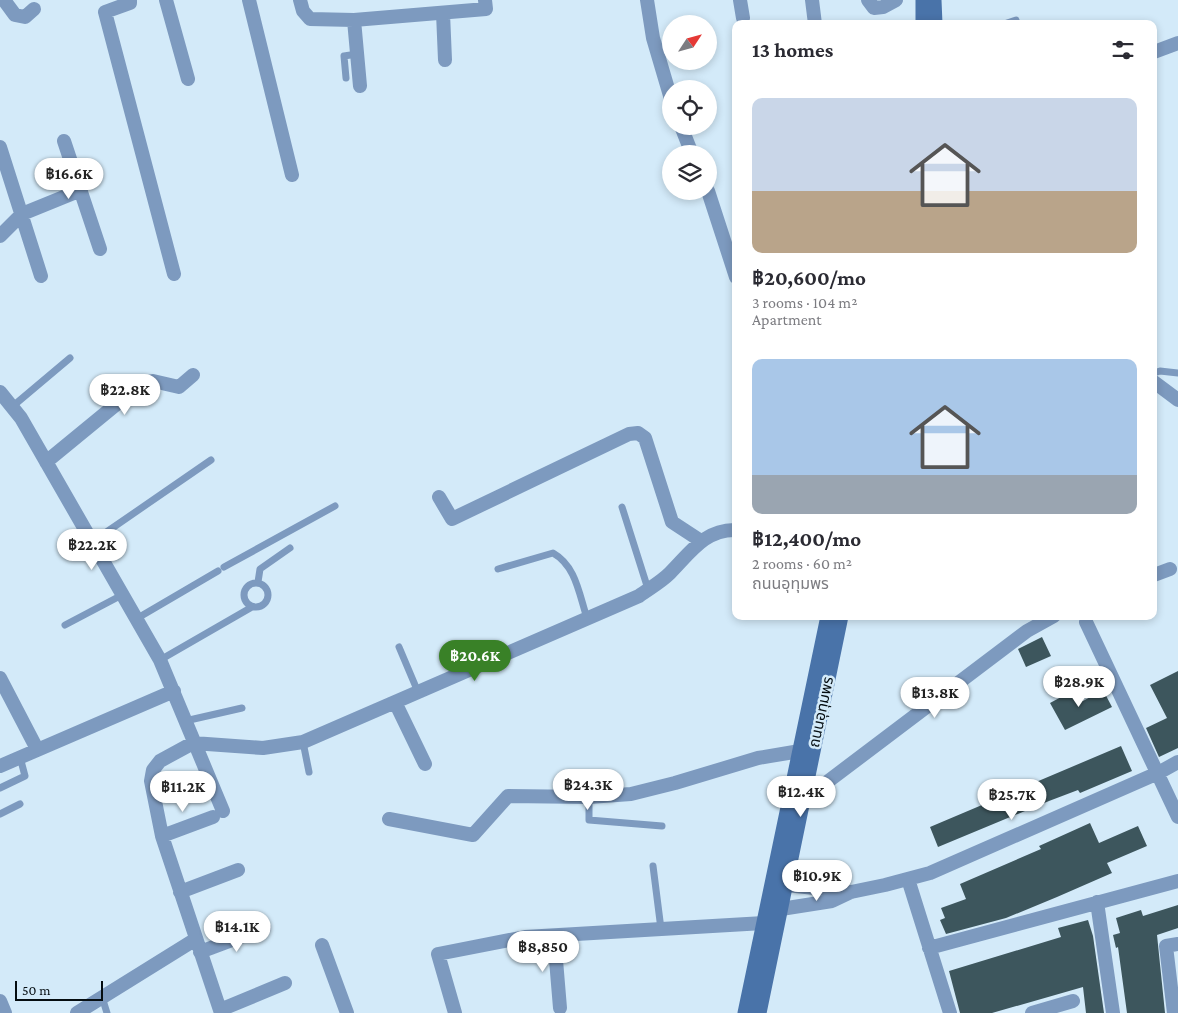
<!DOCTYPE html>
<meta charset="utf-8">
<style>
:root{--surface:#fff;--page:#f7f7f7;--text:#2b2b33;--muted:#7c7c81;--accent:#398127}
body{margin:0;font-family:"Crimson Pro","Noto Sans Thai",serif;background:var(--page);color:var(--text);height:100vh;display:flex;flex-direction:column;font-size:19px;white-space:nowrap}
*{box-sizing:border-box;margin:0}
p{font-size:16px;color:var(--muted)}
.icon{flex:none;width:28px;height:28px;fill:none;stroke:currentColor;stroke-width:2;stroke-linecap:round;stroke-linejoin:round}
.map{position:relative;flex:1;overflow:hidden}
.side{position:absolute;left:732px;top:20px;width:425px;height:600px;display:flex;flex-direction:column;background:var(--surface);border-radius:10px;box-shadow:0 2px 8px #0003}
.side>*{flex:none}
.needle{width:32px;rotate:54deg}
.buttons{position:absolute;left:662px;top:15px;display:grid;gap:10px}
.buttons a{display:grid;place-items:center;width:55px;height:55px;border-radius:50%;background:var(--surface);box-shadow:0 2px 8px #0003;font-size:25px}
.scale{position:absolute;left:15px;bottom:12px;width:88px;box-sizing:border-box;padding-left:5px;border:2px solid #050d11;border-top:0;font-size:14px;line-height:18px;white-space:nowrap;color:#050d11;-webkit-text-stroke:4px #d3eaf9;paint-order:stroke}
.price{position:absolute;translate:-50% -42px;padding:0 11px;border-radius:18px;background:#fff;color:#222;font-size:16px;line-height:32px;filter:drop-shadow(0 1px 2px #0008)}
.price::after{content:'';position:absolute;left:50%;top:30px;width:15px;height:11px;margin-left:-8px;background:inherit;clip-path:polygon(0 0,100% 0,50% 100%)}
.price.selected{background:var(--accent);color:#fff}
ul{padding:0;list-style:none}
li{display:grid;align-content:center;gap:10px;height:265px;padding:0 20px}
li span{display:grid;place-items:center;height:155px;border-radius:10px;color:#555}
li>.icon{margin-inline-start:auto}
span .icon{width:90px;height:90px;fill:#fffc;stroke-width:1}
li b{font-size:21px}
h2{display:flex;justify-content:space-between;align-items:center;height:60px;padding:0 20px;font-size:21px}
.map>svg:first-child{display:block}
.building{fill:#3d565d}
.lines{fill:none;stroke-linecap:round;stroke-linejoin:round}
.lane{stroke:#7d9abf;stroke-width:7}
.street{stroke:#7d9abf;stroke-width:14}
.secondary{stroke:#4973a9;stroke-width:15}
.labels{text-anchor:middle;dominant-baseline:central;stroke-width:5;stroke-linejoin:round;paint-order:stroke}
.street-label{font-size:15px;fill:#050d11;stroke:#d3eaf9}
</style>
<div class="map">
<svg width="1178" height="1013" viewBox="0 0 1178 1013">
<rect width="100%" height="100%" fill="#d3eaf9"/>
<!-- building -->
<path class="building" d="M1042,637L1051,656L1026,667L1018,649Z
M1178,671V748L1159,757L1146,728L1167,718L1150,685Z
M1076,689L1083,701L1103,690L1112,707L1065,730L1050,703Z
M1121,746L1132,771L1080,793L1078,790L1049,801L938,847L930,827Z
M1090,823L1099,843L1138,826L1147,846L1107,863L1112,873L1057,897L1006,918L946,934L940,920L945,918L941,908L966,899L960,884L1041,849L1039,846Z
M1178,905V928L1157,935L1165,1013H1127L1118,947L1116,948L1113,935L1120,933L1116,918L1141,910L1143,916Z
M1088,920L1093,936L1104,1013H1086L1083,987L992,1013H960L949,971L1061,937L1058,928Z"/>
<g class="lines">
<!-- lane -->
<path class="lane" d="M1004,24L1016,20
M346,78L344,56L357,54
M1154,373L1160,371L1178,373
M13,406L70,358
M622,507L648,589
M92,542L211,460
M224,567L335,506
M498,569L553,553C576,566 579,594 587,618
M258,582L260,569L290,548
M244 595a12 12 0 1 1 24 0a12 12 0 1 1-24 0Z
M136,619L218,571
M65,625L122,595
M399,647L418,692
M160,660L252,607
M185,721L242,708
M303,742L309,772
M0,788L25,776L20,757
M589,797V820L662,826
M0,814L20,804
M653,866L661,929
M102,997L107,1013"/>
<!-- street -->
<path class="street" d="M4,0L15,15L25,17L34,9
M130,0V3L105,12L174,274
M166,0L188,79
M249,0L292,175
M300,0L303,11L310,19L354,20L486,9L485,0
M647,0L653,38L671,99
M740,0L743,18
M812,0L815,24
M868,0L874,8L883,7L896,0
M443,13L445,60
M354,20L360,86
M1154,52L1178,43
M681,126L692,154
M64,141L100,249
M0,147L41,276
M708,191L736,277
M0,236L22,214L81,190
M1154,382L1178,400
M0,392L21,418L160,660L223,811
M46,462L141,384L153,381L179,387L193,375
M439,497L452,519L629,434L638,433L645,438L672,522L701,541
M1154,575L1170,569
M1086,622L1178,817
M0,678L37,749
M395,702L425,764
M0,766L174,691
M802,801L1027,631L1054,616
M389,819L473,835L508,796L589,797L631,794L675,783L758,758L800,751
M162,836L213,817
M908,879L950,1013
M787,885L851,892
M180,892L238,870
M1097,902L1113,1013
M781,909L832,901L851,892L885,885L930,873L1158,773L1178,762
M554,936L560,1008
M322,945L347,1013
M929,948L1178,881
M200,952L264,928
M0,1001L5,1013
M220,1010L285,983
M77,1013L196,939
M221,1013L162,836L151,781L153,770L160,761L193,743L263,748L303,742L639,596C650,588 661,582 670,573C690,553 705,529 736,530
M455,1013L438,954L525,937L764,923
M1032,1013L1073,1001
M1174,1013L1166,946L1178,944"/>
<!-- secondary -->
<path class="secondary" d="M923,0V24
M934,0L935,24
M745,1013L828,616
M759,1013L841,616"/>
</g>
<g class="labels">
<!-- street labels -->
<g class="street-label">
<text transform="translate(821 712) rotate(-78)">ถนนอุทุมพร</text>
</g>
</g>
</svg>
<div class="buttons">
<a><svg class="needle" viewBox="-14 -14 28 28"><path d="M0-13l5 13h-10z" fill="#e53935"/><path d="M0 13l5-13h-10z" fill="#7c7c81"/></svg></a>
<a><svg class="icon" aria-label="locate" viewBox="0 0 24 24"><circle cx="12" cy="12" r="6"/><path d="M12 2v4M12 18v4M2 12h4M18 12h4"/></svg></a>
<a><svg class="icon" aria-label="layers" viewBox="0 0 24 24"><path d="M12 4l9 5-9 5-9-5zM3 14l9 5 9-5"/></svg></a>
</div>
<div class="scale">50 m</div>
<b class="price" style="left:69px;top:200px">฿16.6K</b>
<b class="price" style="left:125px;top:416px">฿22.8K</b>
<b class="price" style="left:92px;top:571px">฿22.2K</b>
<b class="price selected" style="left:475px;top:682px">฿20.6K</b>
<b class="price" style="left:1079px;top:708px">฿28.9K</b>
<b class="price" style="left:935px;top:719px">฿13.8K</b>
<b class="price" style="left:588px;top:811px">฿24.3K</b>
<b class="price" style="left:183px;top:813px">฿11.2K</b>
<b class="price" style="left:801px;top:818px">฿12.4K</b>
<b class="price" style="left:1012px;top:821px">฿25.7K</b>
<b class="price" style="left:817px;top:902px">฿10.9K</b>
<b class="price" style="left:237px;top:953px">฿14.1K</b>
<b class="price" style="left:543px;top:973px">฿8,850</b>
<section class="side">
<h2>13 homes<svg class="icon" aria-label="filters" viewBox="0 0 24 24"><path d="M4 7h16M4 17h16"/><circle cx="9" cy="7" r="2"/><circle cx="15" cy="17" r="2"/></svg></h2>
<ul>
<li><span style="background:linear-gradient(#c9d6e8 60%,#b9a48a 0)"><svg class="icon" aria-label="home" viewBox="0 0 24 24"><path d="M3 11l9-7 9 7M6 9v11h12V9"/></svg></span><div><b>฿20,600/mo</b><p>3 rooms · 104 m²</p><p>Apartment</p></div></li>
<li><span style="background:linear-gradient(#a9c7e8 75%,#9aa5b1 0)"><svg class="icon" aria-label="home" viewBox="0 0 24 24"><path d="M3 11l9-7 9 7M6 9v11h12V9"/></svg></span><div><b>฿12,400/mo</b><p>2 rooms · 60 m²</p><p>ถนนอุทุมพร</p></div></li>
</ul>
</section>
</div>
